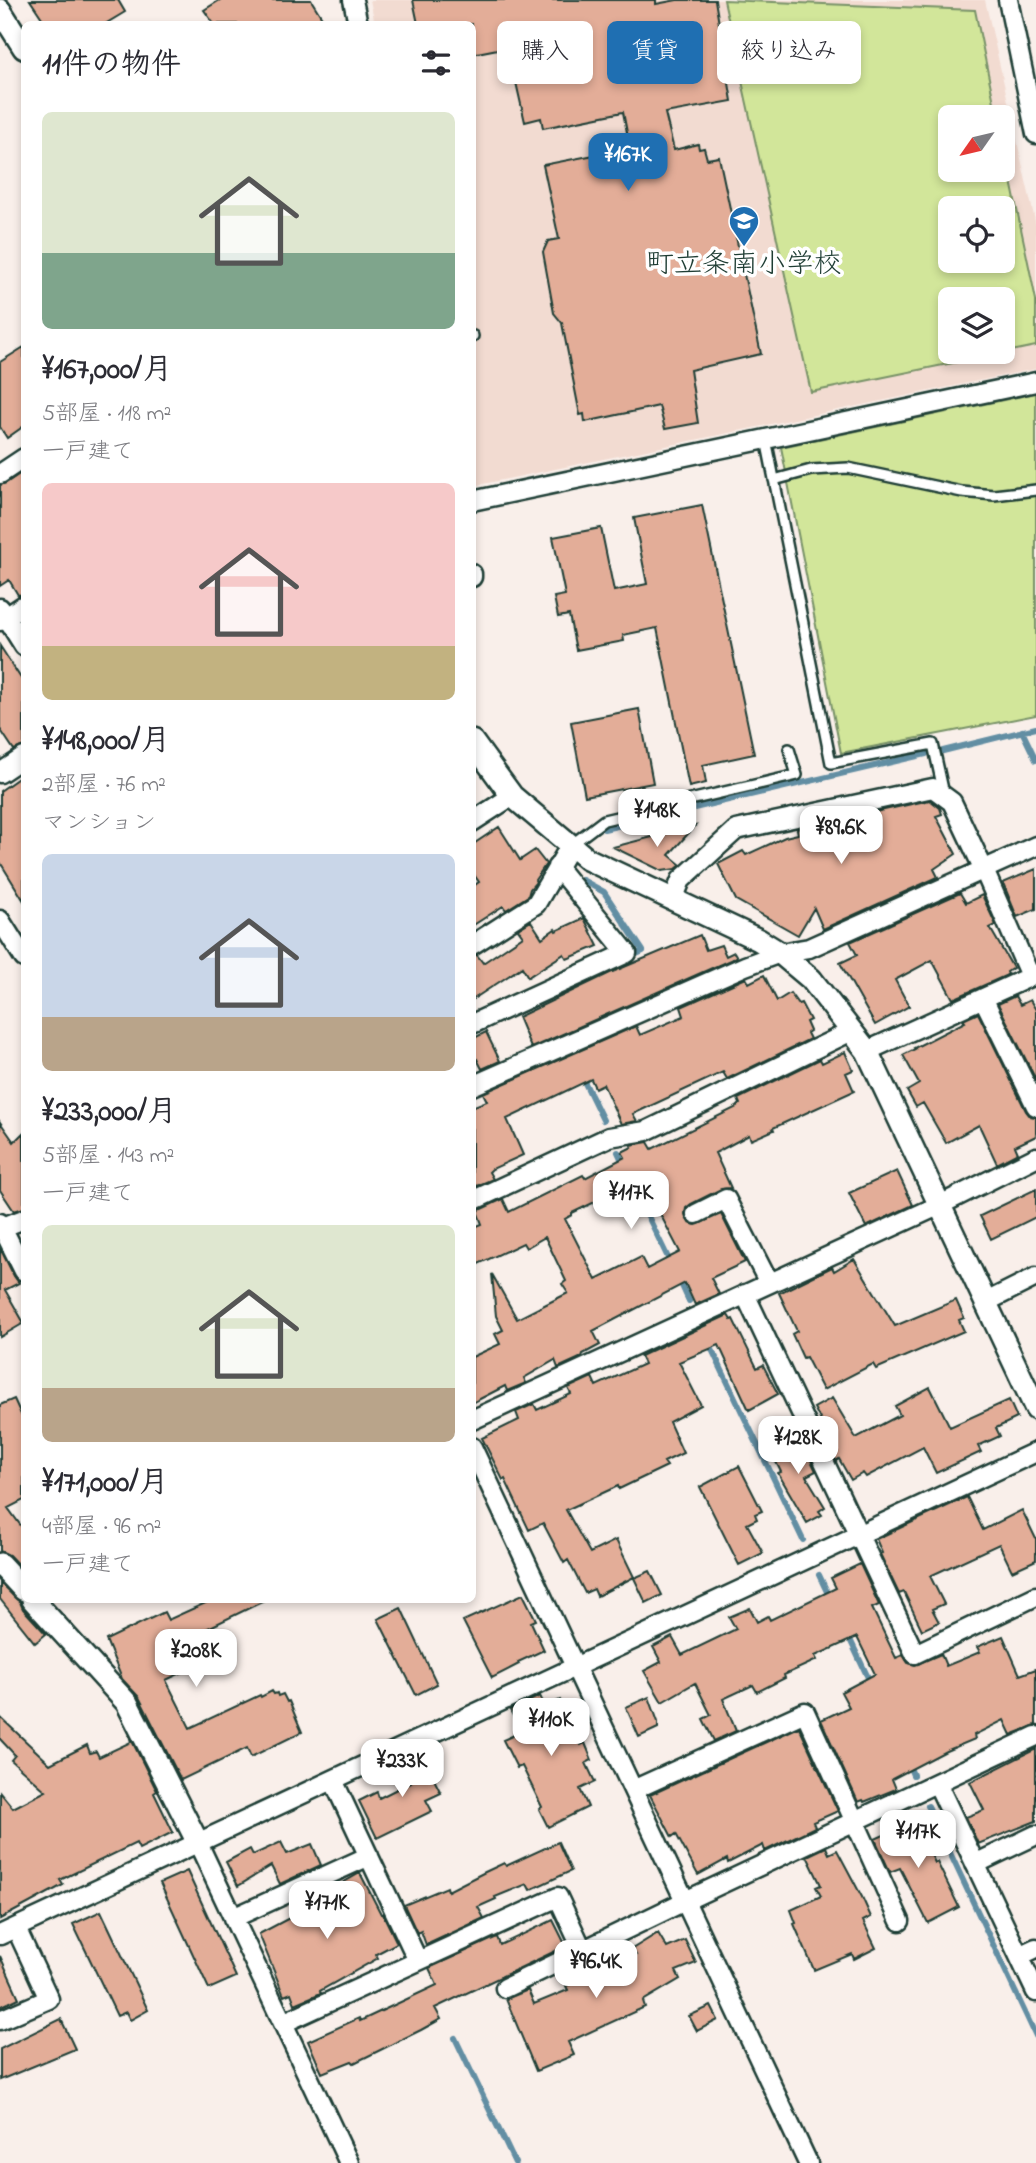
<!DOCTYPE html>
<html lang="ja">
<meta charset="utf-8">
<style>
:root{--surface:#fff;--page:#f7f7f7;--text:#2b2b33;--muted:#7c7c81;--accent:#1f6fb2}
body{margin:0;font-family:"Indie Flower","Klee One",sans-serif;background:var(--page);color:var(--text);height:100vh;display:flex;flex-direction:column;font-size:26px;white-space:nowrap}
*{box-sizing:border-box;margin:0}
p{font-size:23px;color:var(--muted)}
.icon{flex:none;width:38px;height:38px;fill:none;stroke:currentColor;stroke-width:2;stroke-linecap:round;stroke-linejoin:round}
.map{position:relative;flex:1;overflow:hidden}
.details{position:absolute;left:21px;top:21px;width:455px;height:1582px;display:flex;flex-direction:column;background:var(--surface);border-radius:10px;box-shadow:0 4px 10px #0003}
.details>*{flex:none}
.banner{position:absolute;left:497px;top:21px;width:434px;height:63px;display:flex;gap:14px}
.needle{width:46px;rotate:236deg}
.controls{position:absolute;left:938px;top:105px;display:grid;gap:14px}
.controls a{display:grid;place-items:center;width:77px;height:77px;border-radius:10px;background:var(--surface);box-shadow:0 4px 10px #0003;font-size:35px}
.price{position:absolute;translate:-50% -60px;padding:0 16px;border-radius:14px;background:#fff;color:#222;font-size:23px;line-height:46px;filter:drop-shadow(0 2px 4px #0008)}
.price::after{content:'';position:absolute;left:50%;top:42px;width:21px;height:16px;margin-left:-10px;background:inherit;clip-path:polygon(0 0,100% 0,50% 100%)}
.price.current{background:var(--accent);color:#fff}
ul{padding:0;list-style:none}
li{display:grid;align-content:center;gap:14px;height:371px;padding:0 21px}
li span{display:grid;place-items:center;height:217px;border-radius:10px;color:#555}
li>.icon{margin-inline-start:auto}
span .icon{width:126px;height:126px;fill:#fffc;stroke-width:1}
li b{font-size:30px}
h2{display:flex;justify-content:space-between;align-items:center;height:84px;padding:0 21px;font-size:30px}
.chip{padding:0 24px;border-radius:10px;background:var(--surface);box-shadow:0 4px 10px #0003;font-size:24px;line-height:63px}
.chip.current{background:var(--accent);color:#fff}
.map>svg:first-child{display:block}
.built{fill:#f2dbd1;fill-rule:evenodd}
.green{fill:#d2e69a;stroke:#789267;stroke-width:2;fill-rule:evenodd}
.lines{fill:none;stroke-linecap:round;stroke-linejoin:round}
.stream{stroke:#628ea3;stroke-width:6}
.building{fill:#e3ad98;stroke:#1f3d34;stroke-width:2;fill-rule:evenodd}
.service-casing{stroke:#1f3d34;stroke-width:14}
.minor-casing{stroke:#1f3d34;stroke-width:23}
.tertiary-casing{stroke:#1f3d34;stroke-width:26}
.service{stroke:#fff;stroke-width:9}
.minor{stroke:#fff;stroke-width:18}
.tertiary{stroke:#fff;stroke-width:21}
.labels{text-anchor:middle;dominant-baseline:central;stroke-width:7;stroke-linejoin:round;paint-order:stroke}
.poi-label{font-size:28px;fill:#1f3d34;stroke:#fff}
</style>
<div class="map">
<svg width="1036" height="2163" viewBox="0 0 1036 2163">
<rect width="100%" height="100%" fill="#f9efea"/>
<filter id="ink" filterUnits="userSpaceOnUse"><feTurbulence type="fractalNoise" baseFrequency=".0143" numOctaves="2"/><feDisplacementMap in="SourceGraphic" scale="14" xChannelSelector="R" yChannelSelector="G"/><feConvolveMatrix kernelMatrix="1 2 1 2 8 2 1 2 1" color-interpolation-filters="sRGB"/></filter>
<g filter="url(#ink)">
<!-- built -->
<path class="built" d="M370,0H985L1036,225V369L478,485L472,481V24H375ZM950,117H1003V170H950ZM950,208H1003V261H950ZM950,299H1003V352H950Z"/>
<!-- green -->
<path class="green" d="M724,0L975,10L997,117H950V170H1003V143L1036,300V346L811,392ZM1003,208V261H950V208ZM950,299H1003V352H950Z
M1036,393V715L841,753L781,447Z"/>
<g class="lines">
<!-- stream -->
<path class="stream" d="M1022,731L1036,760
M943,751L1036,728
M604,829L926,754
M582,880L604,892L643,951L628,958
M581,1075L603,1120
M618,1152L625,1167
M632,1183L671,1264
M678,1277L689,1301
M708,1341L803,1540
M819,1575L830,1598
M847,1633L871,1684
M908,1763L913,1775
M928,1806L1036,2036
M455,2038L515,2163"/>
</g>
<!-- building -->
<path class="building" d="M30,0H118L125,12L105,24H46Z
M220,0H311L326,24H214L204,10Z
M413,0H656V4L677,0H715L732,101L665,113L674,150L698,144L699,149L704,148L707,159L719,157L761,354L690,370L698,423L665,429L659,406L585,422L584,414L580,415L562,323L554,313L543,252L548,241L559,239L543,165L630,148L623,112L543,128L541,118L525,122L508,47L472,54V24H418Z
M24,347V426L7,438L0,427V362Z
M24,471V594L18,595L9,580L0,586V485L6,483Z
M702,505L754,754L703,765L706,783L689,787L657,628L623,635L624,641L576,650L569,615L558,617L554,597L565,595L553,537L601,528L614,591L647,584L634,518Z
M0,646L24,683V746L14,750L0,729Z
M639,709L653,783L585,796L571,722Z
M24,774V901L0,862V791Z
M930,800L940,808L942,814L936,816L956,854L934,869L938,877L823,929L814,908L798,935L736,900L718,864L743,851L746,855L785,837L798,834L797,829Z
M695,826L669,855L681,865L676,869L662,871L613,847Z
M499,827L520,860L535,850L546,864L535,880L536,882L530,889L528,896L506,910L503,906L472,926V887L479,882L472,872V845Z
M1036,869V909L1017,917L1003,883Z
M960,893L966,903L982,895L996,925L990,928L1013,968L1007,972L1008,974L1005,976L953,999L932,960L895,980L909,1006L875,1025L840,963L857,955L850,942Z
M584,918L598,946L567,959L564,954L528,977L522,967L472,1000V956L477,955L483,963L523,936L518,929L531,921L542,938L555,929L556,931Z
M700,935L706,950L721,945L726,956L734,952L737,957L531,1048L518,1017L610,973Z
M764,975L777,1001L790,993L798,1004L801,1003L810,1020L806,1022L810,1031L807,1033L810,1039L727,1079L723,1072L633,1114L637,1121L621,1124L603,1084L595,1088L591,1079L507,1119L523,1155L492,1169L489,1172L493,1179L472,1188V1107L487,1101L483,1093L636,1026L640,1035L684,1016L681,1007L746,978L749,983Z
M1015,996L1020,1005L1030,1000L1036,1010V1080L998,1004Z
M978,1013L1026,1111L1030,1116L1036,1117V1136L1015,1146L1018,1153L997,1164L979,1125L946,1143L923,1103L916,1107L907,1091L919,1084L903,1055L915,1049L914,1048L965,1022L963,1020Z
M486,1032L500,1061L482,1069L477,1059L472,1061V1039Z
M845,1052L853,1070L846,1073L854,1091L773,1128L774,1130L751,1140L749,1135L715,1153L731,1188L721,1189L691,1204L686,1208L685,1214L689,1223L696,1225L721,1214L745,1262L711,1278L719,1294L695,1305L685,1283L593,1331L600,1345L583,1354L582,1357L558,1368L555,1360L524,1378L526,1383L507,1391L505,1386L472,1403V1357L500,1344L495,1334L503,1330L496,1316L492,1274L517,1319L568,1293L562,1284L566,1281L545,1237L526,1248L523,1243L472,1267V1228L482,1224L477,1211L503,1199L509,1212L583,1175L585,1178L625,1157L622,1152L632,1147L631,1145L648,1142L652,1149L737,1107L740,1104L738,1099L820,1059L822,1063ZM640,1186L643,1191L647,1189L680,1252L647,1269L641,1257L596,1280L565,1219L572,1215V1213L601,1199L604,1205Z
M0,1122L14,1142L24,1132V1208L14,1211L0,1190Z
M897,1171L913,1205L866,1227L849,1193Z
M1036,1189V1217L991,1239L980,1216Z
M0,1248L14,1276L19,1283L5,1290L24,1323L0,1337Z
M854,1259L895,1326L956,1300L964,1318L959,1320L964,1331L876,1369L873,1364L823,1390L806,1357L803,1358L792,1334L797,1331L779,1293L832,1267L834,1271Z
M728,1315L731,1320L733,1319L757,1368L763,1365L778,1394L749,1410L719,1345L679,1362L701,1405L669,1422L683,1453L664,1462L667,1466L619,1489L618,1486L566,1510L590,1553L616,1540L634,1577L597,1596L594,1589L585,1593L568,1560L564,1563L543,1523L529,1530L505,1479L503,1480L482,1438L519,1420L516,1412L534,1404L537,1410L571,1394L568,1388L592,1377L596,1386L644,1364L640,1356Z
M930,1387L950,1427L1009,1400L1017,1418L996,1428L1000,1436L978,1446L981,1452L936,1473L923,1447L866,1477L863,1473L851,1480L839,1459L836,1461L818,1422L821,1421L814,1408L832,1398L856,1438L900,1415L895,1406Z
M14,1399L24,1421V1500L8,1508L24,1530V1571L9,1555L0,1551V1405Z
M798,1433L816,1471L806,1476L825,1507L819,1511L822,1515L807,1523L778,1473L781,1472L769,1448Z
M739,1466L762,1511L755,1514L757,1519L747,1524L763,1553L739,1565L700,1487Z
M967,1497L983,1530L1022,1510L1036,1539V1560L1012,1571L999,1544L930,1576L944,1604L932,1609L939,1622L922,1630L904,1592L899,1594L880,1554L882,1553L876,1539Z
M860,1564L879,1605L872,1608L896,1658L903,1655L908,1663L915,1665L941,1654L946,1666L980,1652L977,1647L1003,1636L1020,1675L1036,1669V1725L1011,1735L1004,1720L974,1735L975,1739L946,1751L892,1779L896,1789L864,1802L863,1800L858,1802L821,1720L849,1707L841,1692L875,1674L857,1637L815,1656L817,1660L784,1675L785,1678L757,1692L753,1685L723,1699L736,1731L714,1741L703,1719L711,1715L695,1683L662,1702L644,1671L661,1662L653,1647L672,1637L682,1655L736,1629L729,1617L750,1608L757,1622L768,1616L770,1620L836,1588L831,1578Z
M650,1571L662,1595L646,1603L634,1578Z
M0,1583L20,1602L23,1609L46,1634L35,1643L0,1599Z
M523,1594L536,1620L531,1622L544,1650L518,1662L519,1664L492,1678L463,1621Z
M212,1600H266L204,1630L217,1656L166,1680L190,1728L260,1695L261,1697L272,1691L274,1694L277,1693L278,1696L283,1694L287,1702L289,1701L302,1732L251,1757L247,1748L181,1780L139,1697L122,1679L106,1640L164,1612L168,1620Z
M401,1608L437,1684L416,1695L378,1619Z
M540,1696L545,1707L560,1700L581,1745L585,1743L592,1760L586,1763L595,1782L580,1789L588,1807L548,1827L539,1809L542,1807L522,1766L517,1768L503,1740L521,1732L510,1710Z
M649,1697L658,1722V1728L639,1737L626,1707Z
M0,1717L50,1764L87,1745L90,1753L96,1751L99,1757L131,1742L129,1735L157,1791L154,1793L173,1832L139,1849L136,1843L60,1880L63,1885L0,1919V1792L13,1808L46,1791L11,1760L15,1755L0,1739Z
M799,1727L838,1811L813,1822L815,1827L765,1851L763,1845L728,1863L727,1859L698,1875L676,1834L672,1837L650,1795Z
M1036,1749V1821L978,1844L966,1817L984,1810L970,1782Z
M420,1752L441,1793L426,1800L432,1811L377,1838L359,1801L377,1792L379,1798L411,1782L401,1761Z
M915,1821L935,1863L937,1862L959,1907L928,1923L900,1868L890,1872L875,1839Z
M281,1842L287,1854L312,1844L321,1865L280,1884L271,1866L238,1886L226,1862L250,1849L253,1855Z
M558,1842L571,1871L530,1890L527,1884L495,1897L496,1899L478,1907L484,1918L426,1945L421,1931L417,1933L404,1905L447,1887L448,1891L485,1872L504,1863L506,1866Z
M826,1847L829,1854L837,1850L862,1897L871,1917L863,1921L876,1948L854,1959L852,1954L814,1970L794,1924L796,1923L791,1910L821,1896L816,1887L821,1885L807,1856Z
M187,1871L236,1977L209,1989L160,1883Z
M360,1873L381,1914H383L397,1943L376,1954L378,1958L320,1991L321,1993L295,2004L291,1993L284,1996L259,1934L335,1894L332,1889Z
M101,1911L148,2010L130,2020L126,2012L117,2016L73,1924Z
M553,1920L566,1946L435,2008L441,2019L421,2030L354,2063L352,2061L322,2073L308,2041L359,2018L360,2021L437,1985L429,1968L497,1937L500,1945Z
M658,1933L667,1948L685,1940L696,1963L676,1971L680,1979L643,2001L645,2007L568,2042L574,2055L536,2071L506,1999L528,1990L534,2004L568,1990L566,1986L636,1955L632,1949Z
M0,1956L19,1998L0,2007Z
M711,2006L718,2020L697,2031L689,2016Z
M61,2019L75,2049L0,2080V2049Z"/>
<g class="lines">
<!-- service casing -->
<g class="service-casing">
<path id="service" d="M472,336H473
M766,439L831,763L933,744L944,794
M774,480L811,470L848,468L962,492L994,495L1036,490
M571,845L604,820L797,775L789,749"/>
</g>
<!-- minor casing -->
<g class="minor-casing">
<path id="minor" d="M353,0L358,24
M1008,0L1036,134
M0,474L24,458
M472,501L1036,382
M472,574V577
M0,608L24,646
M0,621L24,605
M0,773L24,757
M472,822L512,796
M673,900L681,880L736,830L933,788L952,802L984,870L1030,976
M0,920L24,958
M472,945L536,904L570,846
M983,998L1036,1106
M472,1024L627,953L557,867
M867,1051L1036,974
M472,1086L745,966L780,953L809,948L1036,846
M472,1201L609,1137L646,1131L852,1031
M696,1214L726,1199L769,1283
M0,1223L24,1271
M3,1227L24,1219
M745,1294L915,1654L1036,1596
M986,1302L1036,1277
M472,1420L940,1205L1036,1157
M472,1447L808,2163
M333,1780L418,1961
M937,1783L1036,1992
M633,1790L805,1712L900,1921
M198,1843L349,2163
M975,1864L1036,1835
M233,1918L369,1856
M0,1935L1036,1452
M1019,1956L1036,1948
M505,1988L685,1901L1036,1736
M0,2020L49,1999L16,1928
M283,2023L558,1897L583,1951"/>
</g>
<!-- tertiary casing -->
<g class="tertiary-casing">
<path id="tertiary" d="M0,10L24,48
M472,741L512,796L587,859L759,940L780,953L811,979L867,1051L1036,1409
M0,1564L24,1590
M33,1600L127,1703L198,1843"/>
</g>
<!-- service -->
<use href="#service" class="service"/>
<!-- minor -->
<use href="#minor" class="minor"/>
<!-- tertiary -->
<use href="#tertiary" class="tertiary"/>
</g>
</g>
<!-- icons -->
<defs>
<g id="school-pin" transform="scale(1.575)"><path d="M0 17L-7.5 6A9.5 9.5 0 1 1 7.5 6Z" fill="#1f6fb2" stroke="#fff"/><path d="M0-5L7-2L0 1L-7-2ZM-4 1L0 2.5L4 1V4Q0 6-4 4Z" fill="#fff"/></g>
</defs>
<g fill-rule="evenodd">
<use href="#school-pin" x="744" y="221"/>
</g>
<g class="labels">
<!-- poi labels -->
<g class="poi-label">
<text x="744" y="265">町立条南小学校</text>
</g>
</g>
</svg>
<div class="controls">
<a><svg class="needle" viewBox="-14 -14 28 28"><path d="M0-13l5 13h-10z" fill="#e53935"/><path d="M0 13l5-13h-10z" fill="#7c7c81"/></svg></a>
<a><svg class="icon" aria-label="locate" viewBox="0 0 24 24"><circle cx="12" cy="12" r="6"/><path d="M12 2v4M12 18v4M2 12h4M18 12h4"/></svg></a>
<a><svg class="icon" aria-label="layers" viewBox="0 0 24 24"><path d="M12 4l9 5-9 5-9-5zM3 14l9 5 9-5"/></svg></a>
</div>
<b class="price current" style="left:628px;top:193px">¥167K</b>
<b class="price" style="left:657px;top:849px">¥148K</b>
<b class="price" style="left:841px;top:866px">¥89.6K</b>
<b class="price" style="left:631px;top:1231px">¥117K</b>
<b class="price" style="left:798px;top:1476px">¥128K</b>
<b class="price" style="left:196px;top:1689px">¥208K</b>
<b class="price" style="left:551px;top:1758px">¥110K</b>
<b class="price" style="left:402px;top:1799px">¥233K</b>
<b class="price" style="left:918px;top:1870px">¥117K</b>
<b class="price" style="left:327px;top:1941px">¥171K</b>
<b class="price" style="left:596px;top:2000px">¥96.4K</b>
<div class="banner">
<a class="chip">購入</a>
<a class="chip current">賃貸</a>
<a class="chip">絞り込み</a>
</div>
<section class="details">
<h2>11件の物件<svg class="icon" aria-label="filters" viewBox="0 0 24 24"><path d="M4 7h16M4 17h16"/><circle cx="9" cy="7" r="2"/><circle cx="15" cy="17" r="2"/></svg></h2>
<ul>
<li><span style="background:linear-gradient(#dfe7d0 65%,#7fa58c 0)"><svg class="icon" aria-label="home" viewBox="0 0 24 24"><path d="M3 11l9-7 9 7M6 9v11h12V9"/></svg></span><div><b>¥167,000/月</b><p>5部屋 · 118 m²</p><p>一戸建て</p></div></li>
<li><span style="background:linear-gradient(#f6c9c9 75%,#c2b280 0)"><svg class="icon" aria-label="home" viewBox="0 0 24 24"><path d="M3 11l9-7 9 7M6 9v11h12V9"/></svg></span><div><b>¥148,000/月</b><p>2部屋 · 76 m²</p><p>マンション</p></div></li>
<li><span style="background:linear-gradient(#c9d6e8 75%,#b9a48a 0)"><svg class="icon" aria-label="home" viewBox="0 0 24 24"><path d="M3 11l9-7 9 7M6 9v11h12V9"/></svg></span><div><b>¥233,000/月</b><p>5部屋 · 143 m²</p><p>一戸建て</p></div></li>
<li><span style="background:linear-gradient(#dfe7d0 75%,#b9a48a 0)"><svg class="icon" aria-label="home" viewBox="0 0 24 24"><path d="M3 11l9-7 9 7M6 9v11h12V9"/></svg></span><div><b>¥171,000/月</b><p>4部屋 · 96 m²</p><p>一戸建て</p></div></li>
</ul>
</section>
</div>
